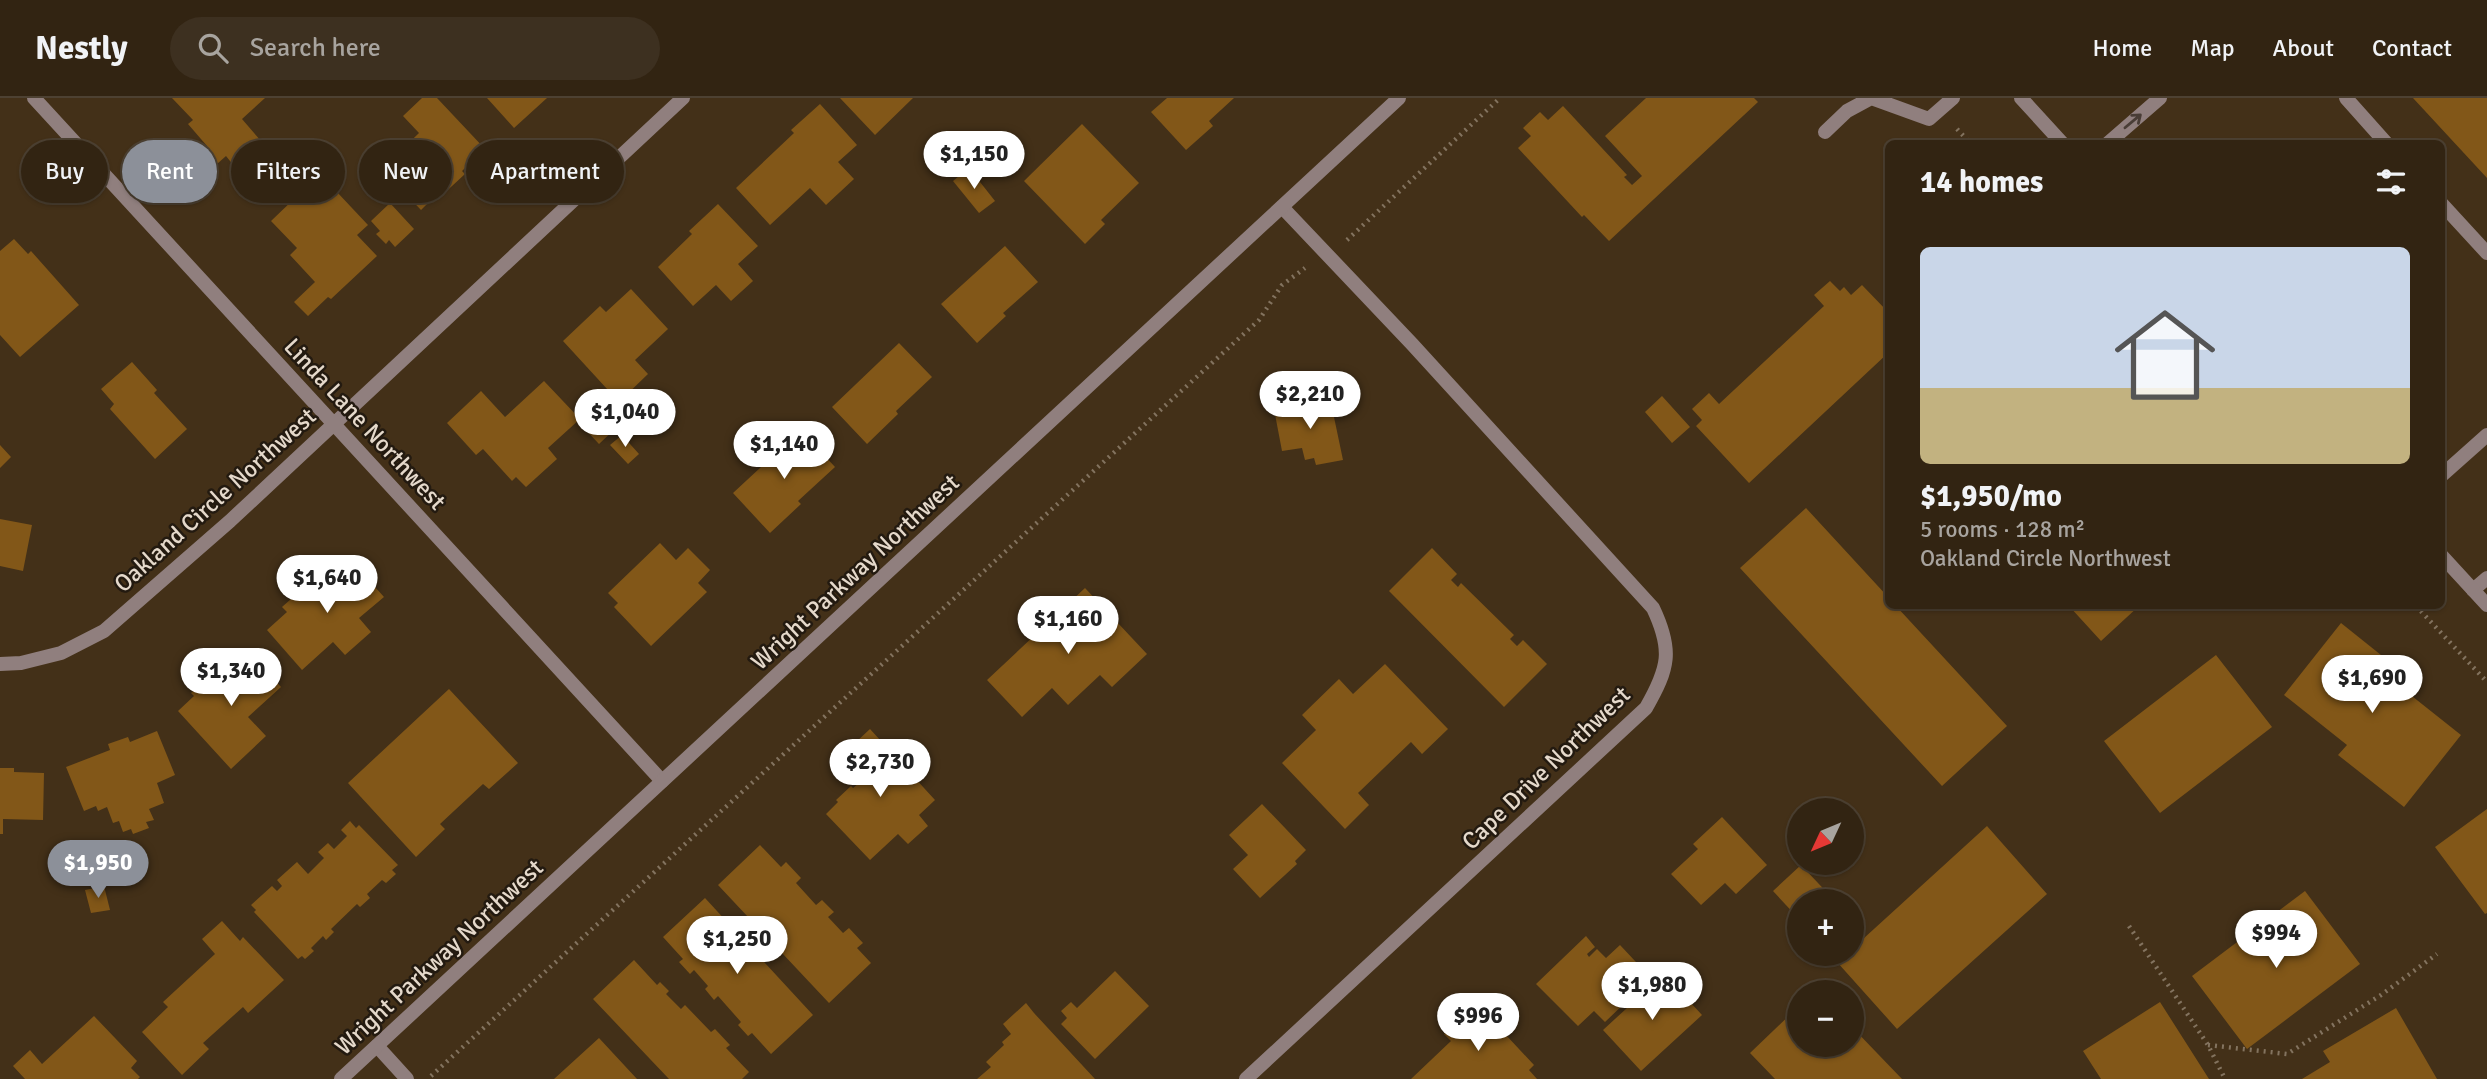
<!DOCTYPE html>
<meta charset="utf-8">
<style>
:root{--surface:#322412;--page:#3d3020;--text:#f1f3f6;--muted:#a8a49f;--line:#4d4132;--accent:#8c9099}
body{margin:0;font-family:Signika,sans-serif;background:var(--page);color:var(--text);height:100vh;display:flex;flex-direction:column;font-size:26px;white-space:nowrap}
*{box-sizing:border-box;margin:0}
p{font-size:23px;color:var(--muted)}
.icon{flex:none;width:38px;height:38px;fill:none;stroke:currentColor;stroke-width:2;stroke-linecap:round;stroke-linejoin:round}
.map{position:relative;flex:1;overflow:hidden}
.sheet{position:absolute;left:1885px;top:42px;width:560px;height:469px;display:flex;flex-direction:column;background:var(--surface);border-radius:10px;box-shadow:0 2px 5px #0004,0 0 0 2px var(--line)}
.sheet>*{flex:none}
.hud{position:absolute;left:21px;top:42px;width:665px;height:63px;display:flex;gap:14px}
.needle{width:46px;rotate:226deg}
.tools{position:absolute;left:1787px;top:700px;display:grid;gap:14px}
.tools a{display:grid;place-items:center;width:77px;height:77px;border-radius:50%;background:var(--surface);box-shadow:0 2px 5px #0004,0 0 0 2px var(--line);font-size:35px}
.price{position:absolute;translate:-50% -60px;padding:0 16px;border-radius:24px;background:#fff;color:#222;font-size:23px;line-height:46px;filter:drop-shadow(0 2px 4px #0008)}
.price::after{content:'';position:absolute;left:50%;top:42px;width:21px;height:16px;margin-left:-10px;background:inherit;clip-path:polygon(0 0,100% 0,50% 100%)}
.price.current{background:var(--accent);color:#fff}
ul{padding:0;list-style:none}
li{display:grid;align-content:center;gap:14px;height:371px;padding:0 35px}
li span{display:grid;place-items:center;height:217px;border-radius:10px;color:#555}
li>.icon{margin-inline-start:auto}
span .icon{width:126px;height:126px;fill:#fffc;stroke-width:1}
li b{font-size:30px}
h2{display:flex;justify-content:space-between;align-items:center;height:84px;padding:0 35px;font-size:30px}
.pill{padding:0 24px;border-radius:32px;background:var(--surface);box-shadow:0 2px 5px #0004,0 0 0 2px var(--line);font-size:24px;line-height:63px}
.pill.current{background:var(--accent);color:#fff}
header{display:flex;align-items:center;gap:42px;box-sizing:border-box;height:98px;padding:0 35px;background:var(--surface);border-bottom:2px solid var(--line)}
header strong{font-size:33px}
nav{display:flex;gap:38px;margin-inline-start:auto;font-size:24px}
.search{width:490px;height:63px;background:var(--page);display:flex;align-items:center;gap:18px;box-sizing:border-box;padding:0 24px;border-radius:38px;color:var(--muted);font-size:26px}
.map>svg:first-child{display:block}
.building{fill:#825718}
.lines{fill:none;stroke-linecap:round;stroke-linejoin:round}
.path{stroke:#83735f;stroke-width:4.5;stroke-dasharray:2 5;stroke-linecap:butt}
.service{stroke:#907f7e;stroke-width:14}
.minor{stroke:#907f7e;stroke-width:14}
.tertiary{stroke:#907f7e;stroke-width:14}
.oneway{stroke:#493d36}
.labels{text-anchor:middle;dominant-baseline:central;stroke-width:5;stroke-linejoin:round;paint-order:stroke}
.street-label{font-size:24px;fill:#e5d9cb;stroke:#231a10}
</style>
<header>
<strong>Nestly</strong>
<div class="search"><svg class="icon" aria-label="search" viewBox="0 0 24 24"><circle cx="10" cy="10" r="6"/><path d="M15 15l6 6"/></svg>Search here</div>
<nav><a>Home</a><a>Map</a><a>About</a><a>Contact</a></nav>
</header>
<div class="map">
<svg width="2487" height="981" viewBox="0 0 2487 981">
<rect width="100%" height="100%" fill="#433018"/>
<!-- building -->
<path class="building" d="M172,0H265L242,21L261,43L234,68L226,58L208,74L194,59L207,48L188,26L193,22Z
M422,0H437L485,51L462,73L465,76L438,101L435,98L421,112L382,71L419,35L403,18Z
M487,0H547L514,30Z
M840,0H913L875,37Z
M1167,0H1234L1209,23L1213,28L1186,52L1151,14Z
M1646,0H1754L1758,4L1609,143L1584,117L1582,119L1518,50L1531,38L1523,30L1540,14L1548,22L1563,8L1627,77L1624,79L1632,87L1642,78L1605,38Z
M2413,0H2487V80Z
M820,6L857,47L838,64L854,81L826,107L810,90L770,127L736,90L794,35L791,32Z
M1082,26L1139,85L1101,122L1105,126L1085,146L1024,83Z
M1008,43L1018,54L992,79L982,68Z
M951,45L966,60L950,76L935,61Z
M969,70L995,103L979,115L953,83Z
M320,76L368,127L357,137L377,158L331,201L328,199L308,218L294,204L315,184L290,157L297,150L271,123Z
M390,105L414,131L395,149L389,142L386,146L376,136L380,133L371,123Z
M718,106L758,148L738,166L753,183L731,203L716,187L693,208L658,169L692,136L689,133Z
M14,141L28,156L31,153L79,207L20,259L0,237V153Z
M1005,148L1038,184L1003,215L1006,218L977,245L941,206Z
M1830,183L1840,193L1844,189L1851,197L1862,187L1888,214V255L1749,385L1696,328L1702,322L1692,311L1709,295L1719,306L1824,208L1814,197Z
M631,191L668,231L635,262L648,276L619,304L563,243L600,208L606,214Z
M899,245L932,279L896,313L898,316L867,346L832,309Z
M132,264L157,292L154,295L187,331L155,361L110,311L114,306L101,291Z
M544,283L580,321L548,350L557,361L526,389L516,379L512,383L483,351L476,357L447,325L481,293L505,319Z
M1662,298L1690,329L1672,345L1645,314Z
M1330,300L1343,362L1316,367L1314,360L1305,362L1302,350L1282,353L1274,311Z
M601,313L617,329L599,346L584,330Z
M801,332L835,369L798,403L801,406L770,435L733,395Z
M622,337L639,356L628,366L610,347Z
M0,347L11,359L0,370Z
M1806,410L1888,499V508H1896L2007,628L1942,688L1740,470Z
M0,421L32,427L23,473L0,468Z
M660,445L676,462L688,450L710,472L698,485L707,494L651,548L614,509L618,505L608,495Z
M1432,450L1457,476L1451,482L1458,489L1461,485L1514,537L1510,541L1517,548L1523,542L1547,566L1504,609L1389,493Z
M348,459L384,499L359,520L371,534L345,557L333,544L302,572L267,532L287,514L282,509L318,477L323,481Z
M1085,490L1147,556L1112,589L1100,577L1068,607L1052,590L1022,619L987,582Z
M2069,508H2139L2101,543Z
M2341,525L2406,577L2398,587L2461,637L2404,709L2338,657L2347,647L2284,597Z
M246,551L281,589L248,619L266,638L231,671L178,613L194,598L191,595L214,574L217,578Z
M2216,557L2272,629L2160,715L2104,643Z
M1385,566L1448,631L1422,656L1411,644L1358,695L1369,707L1345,731L1282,665L1316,632L1302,617L1339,581L1353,596Z
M449,591L518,665L489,691L483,686L440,726L445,731L416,759L348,685Z
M870,631L935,702L919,717L928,728L908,746L898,736L870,762L826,716L838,704L836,702L851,688L853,690L864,681L842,657Z
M157,633L175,677L157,685L164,705L149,711L154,722L146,724L149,730L133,736L131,731L123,734L119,723L113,725L107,709L98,713L96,708L84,713L66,669L110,652L108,646L128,639L130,644Z
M0,670H14V674L44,675L43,722L3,721V736H0Z
M1262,706L1306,752L1295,763L1297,766L1260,800L1233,771L1248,757L1229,737Z
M2487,711V815L2485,816L2435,749Z
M1722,719L1767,767L1736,796L1725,785L1701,807L1671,776L1698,751L1693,746Z
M350,723L356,730L359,727L398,767L392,772L396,776L386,785L382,782L367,796L370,800L360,809L357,806L331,831L334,834L326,842L323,838L311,850L314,853L305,861L302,858L298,861L254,814L256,812L251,807L272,788L277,793L282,788L277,782L297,764L308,776L324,760L318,754L328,745L334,751L347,738L341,732Z
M1987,728L2047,796L1897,931L1837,864L1846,856H1852V851Z
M760,747L781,769L786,764L801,780L796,785L816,807L822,802L834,814L828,819L843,835L849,830L863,845L857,850L871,865L829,905L718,787Z
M1801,767L1835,803H1799V821L1773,793Z
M104,788L110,812L91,815L85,792Z
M2305,793L2360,866L2247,951L2192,878Z
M705,800L813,917L771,956L752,935L748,938L738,927L741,924L718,898L714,902L705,891L708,888L694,872L690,876L679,864L683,861L663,839Z
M222,823L240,843L243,839L284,882L248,915L243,909L203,945L209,951L182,977L142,934L168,909L163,904L215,856L202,841Z
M1586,838L1595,849L1587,856L1589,859L1597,851L1606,860L1620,847L1651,880L1605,924L1594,913L1578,928L1536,886Z
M634,862L657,887L660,884L669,893L666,896L681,911L685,907L711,934L715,931L730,947L726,950L749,974L742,981H669L593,901Z
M1115,873L1149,908L1095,961L1061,926L1067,920L1061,913L1071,904L1077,910Z
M1664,876L1702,917L1641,973L1603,932Z
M2160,904L2209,981H2101L2083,953Z
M1026,905L1034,915L1095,981H977L991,969L986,964L1004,947L1002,944L1011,936L1003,926Z
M1477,906L1534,967L1529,972L1537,981H1411L1451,943L1444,936Z
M1799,908V947H1852V929L1902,981H1775L1750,955Z
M2396,910L2437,981H2302L2330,964L2323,953Z
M94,918L137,963L131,970L140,979L138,981H25L13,968L30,952L42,966Z
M599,940L637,981H554Z"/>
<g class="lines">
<!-- path -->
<path class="path" d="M1957,31L1971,46
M1347,142L1500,0
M2416,508L2487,584
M2129,828L2208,947L2225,981
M2208,947L2287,956L2381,897L2437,856
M431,978L1259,222L1282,187L1305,170"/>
<!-- service -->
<path class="service" d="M2346,0L2387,46
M1825,34L1847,13L1871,0L1929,21L1953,0
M2107,46L2160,0
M2441,105L2487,155
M2441,378L2487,337
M2473,492L2487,480
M377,948L407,981"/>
<!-- minor -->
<path class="minor" d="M34,0L662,683
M0,566L21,565L61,555L104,533L230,423L683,0
M1246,981L1646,610C1669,570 1673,552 1653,510L1412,246L1282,109"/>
<!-- tertiary -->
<path class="tertiary" d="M2021,0L2063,46
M2441,457L2487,507
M341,981L1399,0"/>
</g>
<!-- one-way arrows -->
<defs><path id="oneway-shaft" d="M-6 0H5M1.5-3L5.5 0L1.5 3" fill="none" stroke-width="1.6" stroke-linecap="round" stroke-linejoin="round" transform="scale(1.75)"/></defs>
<use class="oneway" href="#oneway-shaft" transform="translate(2133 23) rotate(-40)"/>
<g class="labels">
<!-- street labels -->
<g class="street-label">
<text transform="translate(365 326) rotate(47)">Linda Lane Northwest</text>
<text transform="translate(215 402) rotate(-42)">Oakland Circle Northwest</text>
<text transform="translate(855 474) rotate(-43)">Wright Parkway Northwest</text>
<text transform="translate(1546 670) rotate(-44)">Cape Drive Northwest</text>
<text transform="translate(439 859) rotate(-43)">Wright Parkway Northwest</text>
</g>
</g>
</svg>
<div class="tools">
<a><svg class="needle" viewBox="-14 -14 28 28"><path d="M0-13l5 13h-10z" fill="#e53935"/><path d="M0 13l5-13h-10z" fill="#a8a49f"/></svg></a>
<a>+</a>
<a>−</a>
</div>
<b class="price" style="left:974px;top:93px">$1,150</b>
<b class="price" style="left:1310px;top:333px">$2,210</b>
<b class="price" style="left:625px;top:351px">$1,040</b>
<b class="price" style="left:784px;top:383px">$1,140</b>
<b class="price" style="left:327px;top:517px">$1,640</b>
<b class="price" style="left:1068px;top:558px">$1,160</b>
<b class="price" style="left:231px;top:610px">$1,340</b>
<b class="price" style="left:2372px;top:617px">$1,690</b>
<b class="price" style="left:880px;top:701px">$2,730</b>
<b class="price current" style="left:98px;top:802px">$1,950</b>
<b class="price" style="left:2276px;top:872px">$994</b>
<b class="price" style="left:737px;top:878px">$1,250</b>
<b class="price" style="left:1652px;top:924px">$1,980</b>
<b class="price" style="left:1478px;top:955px">$996</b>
<div class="hud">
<a class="pill">Buy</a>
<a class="pill current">Rent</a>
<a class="pill">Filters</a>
<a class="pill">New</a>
<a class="pill">Apartment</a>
</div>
<section class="sheet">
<h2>14 homes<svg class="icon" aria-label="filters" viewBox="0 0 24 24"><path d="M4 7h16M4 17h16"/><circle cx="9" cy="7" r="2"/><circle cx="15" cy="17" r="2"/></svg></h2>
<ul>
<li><span style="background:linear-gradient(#c9d6e8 65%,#c2b280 0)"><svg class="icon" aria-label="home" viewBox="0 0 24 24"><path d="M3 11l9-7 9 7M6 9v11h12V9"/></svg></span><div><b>$1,950/mo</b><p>5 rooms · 128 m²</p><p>Oakland Circle Northwest</p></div></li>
</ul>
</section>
</div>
